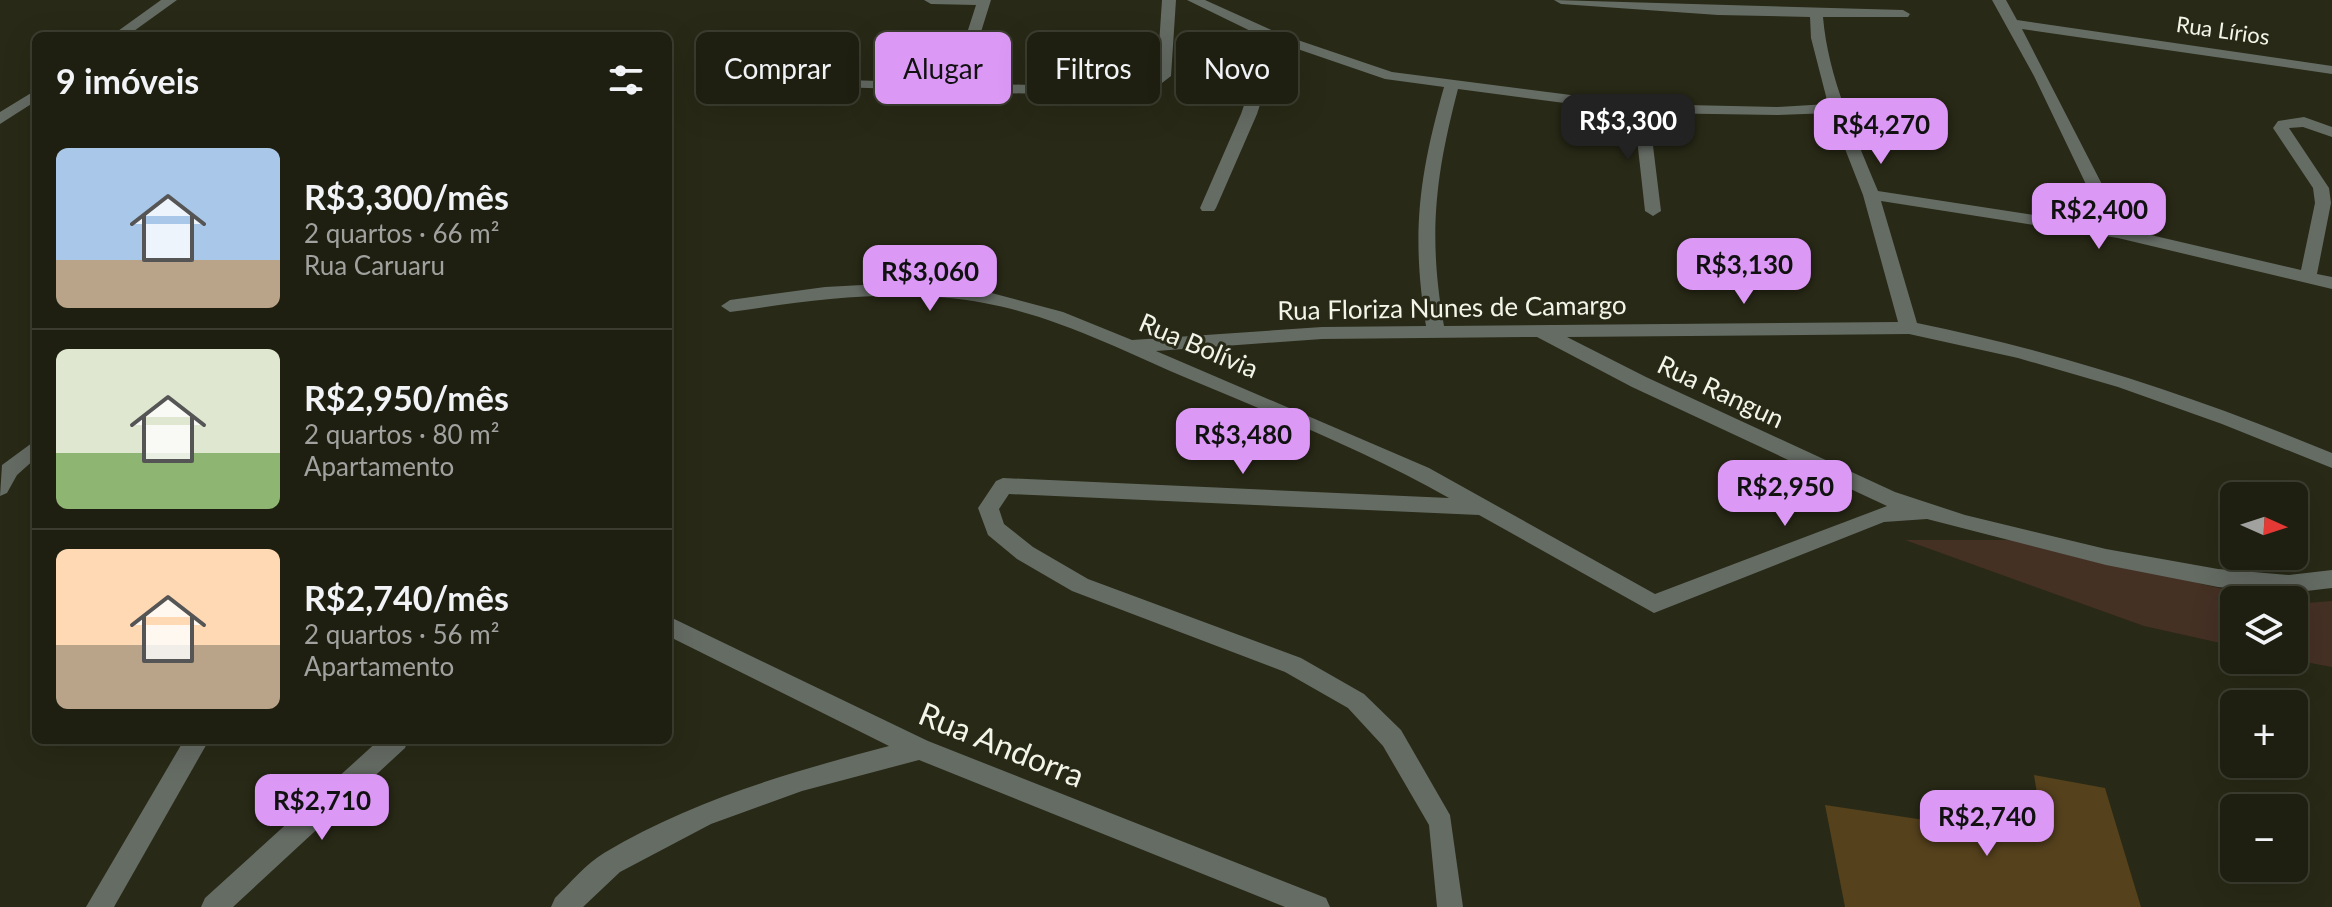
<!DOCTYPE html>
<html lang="pt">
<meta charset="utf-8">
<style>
:root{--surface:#1e1f10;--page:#2b2c1e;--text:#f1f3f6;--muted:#a1a29f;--line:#3c3d30;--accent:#db99f5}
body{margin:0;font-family:Lato,sans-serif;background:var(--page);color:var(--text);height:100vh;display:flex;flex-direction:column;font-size:30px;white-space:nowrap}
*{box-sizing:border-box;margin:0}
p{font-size:26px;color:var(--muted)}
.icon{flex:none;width:44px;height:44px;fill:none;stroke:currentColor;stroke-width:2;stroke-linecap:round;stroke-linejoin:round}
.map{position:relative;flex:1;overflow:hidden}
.details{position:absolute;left:32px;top:32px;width:640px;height:712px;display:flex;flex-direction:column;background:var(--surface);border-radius:12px;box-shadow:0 8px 32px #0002,0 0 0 2px var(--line)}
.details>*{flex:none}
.hud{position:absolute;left:696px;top:32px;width:760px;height:72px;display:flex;gap:16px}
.needle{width:52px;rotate:93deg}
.controls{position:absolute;left:2220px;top:482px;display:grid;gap:16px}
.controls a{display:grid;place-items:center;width:88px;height:88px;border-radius:12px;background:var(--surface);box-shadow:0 8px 32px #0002,0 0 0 2px var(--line);font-size:40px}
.price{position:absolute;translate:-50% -68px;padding:0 18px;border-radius:16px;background:var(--accent);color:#111;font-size:26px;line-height:52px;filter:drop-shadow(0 2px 4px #0008)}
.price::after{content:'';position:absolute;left:50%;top:48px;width:24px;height:18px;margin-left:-12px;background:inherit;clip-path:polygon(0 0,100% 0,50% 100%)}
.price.selected{background:#222;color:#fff}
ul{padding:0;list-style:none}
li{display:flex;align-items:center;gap:24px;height:200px;padding:0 24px}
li+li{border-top:2px solid var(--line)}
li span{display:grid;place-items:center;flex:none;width:224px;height:160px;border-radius:12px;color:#555}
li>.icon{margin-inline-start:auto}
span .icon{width:96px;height:96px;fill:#fffc;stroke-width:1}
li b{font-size:34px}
h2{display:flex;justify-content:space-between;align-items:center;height:96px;padding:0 24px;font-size:34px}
.pill{padding:0 28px;border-radius:12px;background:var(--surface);box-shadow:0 8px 32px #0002,0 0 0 2px var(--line);font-size:28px;line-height:72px}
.pill.selected{background:var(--accent);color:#111}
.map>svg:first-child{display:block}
.green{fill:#453024}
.building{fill:#55411c}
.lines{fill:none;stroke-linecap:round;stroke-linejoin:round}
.street{fill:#656c64;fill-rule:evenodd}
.labels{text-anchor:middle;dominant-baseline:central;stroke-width:6;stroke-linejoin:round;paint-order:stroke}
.far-street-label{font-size:22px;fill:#f3f5e8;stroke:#282916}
.street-label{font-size:26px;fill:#f3f5e8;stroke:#282916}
.near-street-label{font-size:32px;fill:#f3f5e8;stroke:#282916}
</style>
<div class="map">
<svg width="2332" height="907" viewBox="0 0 2332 907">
<rect width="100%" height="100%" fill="#282916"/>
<!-- green -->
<path class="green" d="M1905,540H2017L2269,600H2234V646L2144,626Z
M2332,601V667L2294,660V604Z"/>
<!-- building -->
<path class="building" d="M2034,775L2105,788L2141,907H1845L1825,805L2044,838Z"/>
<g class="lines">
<!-- street -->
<path class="street" d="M161,0H177L127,36H111Z
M924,0H991L965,83L1123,88L1140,86L1157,74L1162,0H1176L1171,76L1149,93L1123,96L962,92L956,94L950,91L840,87L838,84L845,80L951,83L976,5L931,4Z
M1187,0H1205L1280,34L1392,72L1641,104L1777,107L1828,104L1811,38L1810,17L1718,15L1561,4L1554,0L1903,10L1910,14L1908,17H1823C1828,77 1855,135 1878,191L2106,226L2034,76L1992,0H2006L2017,20L2332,66V74L2022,29L2125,229L2301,270L2315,203L2313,188L2273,128L2278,121L2304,117L2332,127V137L2303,127L2289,128L2329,188L2331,203L2317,274L2332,277V289L2118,238L1881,201L1917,323C2060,352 2197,397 2332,453V468L2222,424L2118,387L2018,358L1909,334L1567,337L1646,377L1895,492L1965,515L2106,549L2218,569L2289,575L2332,570V588L2289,593L2218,587L2106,565L1927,519L1884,522L1654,613L1479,515L1009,494L999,509L1004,524L1033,547L1088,579L1301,658L1364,694L1401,730L1450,815L1463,907H1437L1429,825L1383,746L1348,708L1285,672L1072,591L1017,559L988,535L978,508L996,481L1003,478L1449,498C1366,451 1277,416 1189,379C1123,351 1056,316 984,303C899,287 814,300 730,312L721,306L730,300L825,287L900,283L984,291L1063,312L1132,340L1322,327L1426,326C1411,234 1419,176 1444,87L1385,79L1280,43L1257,114L1216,208L1214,211H1202L1200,208L1241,114L1267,39ZM1458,89L1634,112L1645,211L1653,216L1661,211L1649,113L1777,115L1831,113L1863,195L1898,322L1444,326C1428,236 1435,177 1458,89ZM1537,337L1632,387L1887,506L1655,594L1429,468L1156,351L1322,339Z
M36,90V101L0,124V112Z
M36,440V458L17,475L7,493L0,496L2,465Z
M668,616L928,741L1326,898L1330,907H1285L919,760L802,791L711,824L620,872L583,907H551L555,898C570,883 586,864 604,853C692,800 791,772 889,746L668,636Z
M184,740H209L114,907H86Z
M379,740H408L405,748L233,907H201L205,898Z"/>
</g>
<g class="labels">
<!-- far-street labels -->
<g class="far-street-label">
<text transform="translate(2223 30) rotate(8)">Rua Lírios</text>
</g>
<!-- street labels -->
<g class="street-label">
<text transform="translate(1452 307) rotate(-1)">Rua Floriza Nunes de Camargo</text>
<text transform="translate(1199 345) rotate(23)">Rua Bolívia</text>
<text transform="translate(1721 391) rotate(25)">Rua Rangun</text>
</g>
<!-- near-street labels -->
<g class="near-street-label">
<text transform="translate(1002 744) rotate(22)">Rua Andorra</text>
</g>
</g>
</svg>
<div class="controls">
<a><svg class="needle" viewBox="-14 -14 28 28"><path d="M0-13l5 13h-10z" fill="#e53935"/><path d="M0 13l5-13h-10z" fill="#a1a29f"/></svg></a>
<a><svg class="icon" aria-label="layers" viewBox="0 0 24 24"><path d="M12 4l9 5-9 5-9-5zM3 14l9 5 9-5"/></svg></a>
<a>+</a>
<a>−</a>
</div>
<b class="price selected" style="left:1628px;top:162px">R$3,300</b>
<b class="price" style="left:1881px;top:166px">R$4,270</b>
<b class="price" style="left:2099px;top:251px">R$2,400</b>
<b class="price" style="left:1744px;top:306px">R$3,130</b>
<b class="price" style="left:930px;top:313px">R$3,060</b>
<b class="price" style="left:1243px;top:476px">R$3,480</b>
<b class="price" style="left:1785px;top:528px">R$2,950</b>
<b class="price" style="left:322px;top:842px">R$2,710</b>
<b class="price" style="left:1987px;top:858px">R$2,740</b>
<div class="hud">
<a class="pill">Comprar</a>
<a class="pill selected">Alugar</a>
<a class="pill">Filtros</a>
<a class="pill">Novo</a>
</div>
<section class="details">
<h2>9 imóveis<svg class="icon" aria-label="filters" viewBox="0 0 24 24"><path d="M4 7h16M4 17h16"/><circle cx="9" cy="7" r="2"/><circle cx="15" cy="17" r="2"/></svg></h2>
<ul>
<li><span style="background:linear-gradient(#a9c7e8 70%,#b9a48a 0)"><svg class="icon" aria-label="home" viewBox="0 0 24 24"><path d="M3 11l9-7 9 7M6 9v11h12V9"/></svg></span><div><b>R$3,300/mês</b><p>2 quartos · 66 m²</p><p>Rua Caruaru</p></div></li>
<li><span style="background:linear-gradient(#dfe7d0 65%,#8fb573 0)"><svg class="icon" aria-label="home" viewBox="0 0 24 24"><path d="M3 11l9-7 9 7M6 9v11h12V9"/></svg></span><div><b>R$2,950/mês</b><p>2 quartos · 80 m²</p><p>Apartamento</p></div></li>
<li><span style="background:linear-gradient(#ffd9b3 60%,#b9a48a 0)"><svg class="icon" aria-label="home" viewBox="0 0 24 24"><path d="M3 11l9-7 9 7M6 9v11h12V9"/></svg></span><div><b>R$2,740/mês</b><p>2 quartos · 56 m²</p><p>Apartamento</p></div></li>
</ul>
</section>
</div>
